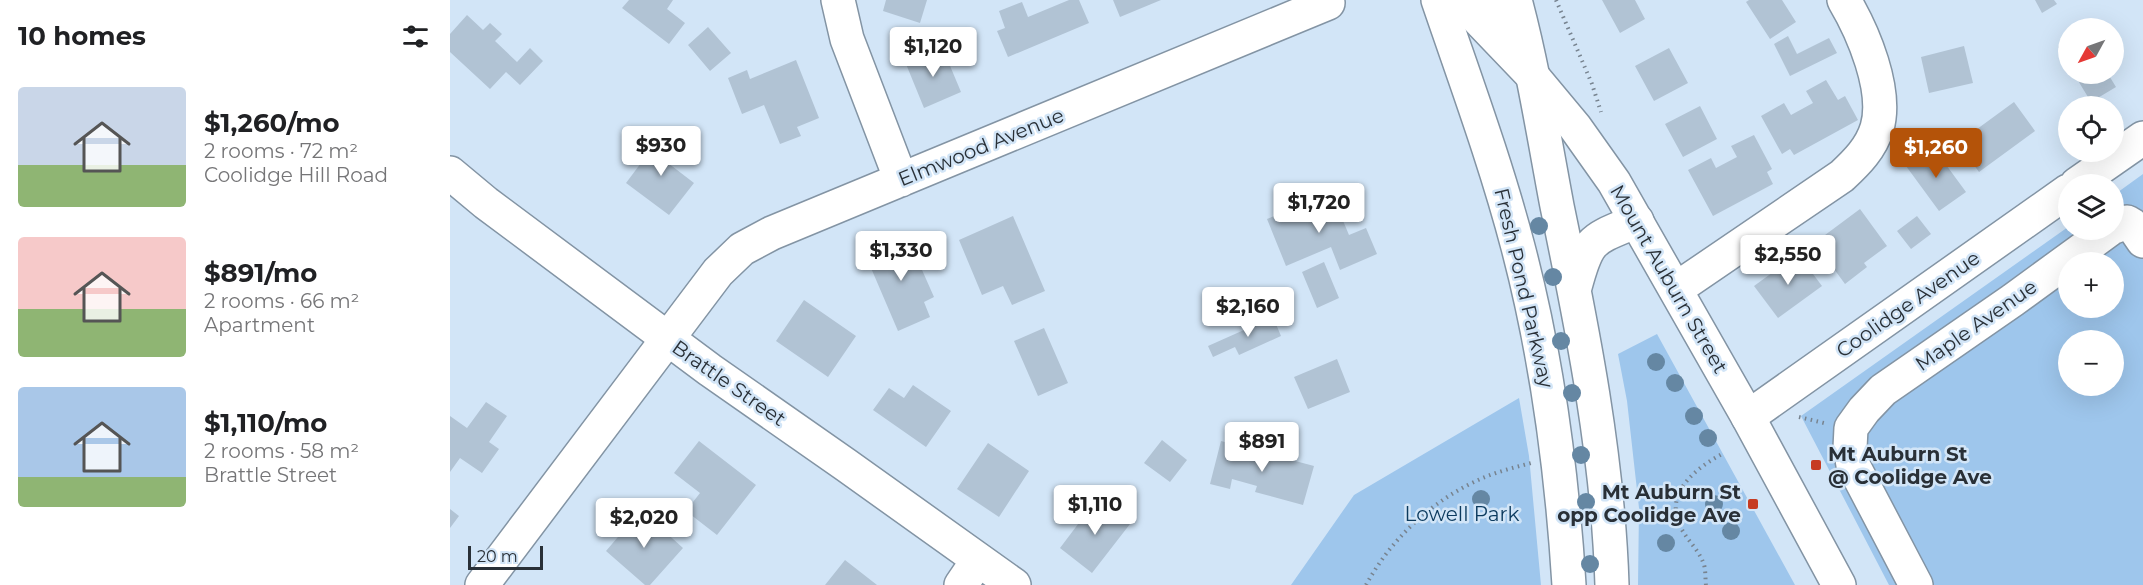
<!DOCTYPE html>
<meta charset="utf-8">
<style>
:root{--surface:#fff;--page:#f2f2f2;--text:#202124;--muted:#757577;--accent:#b45309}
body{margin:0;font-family:Montserrat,sans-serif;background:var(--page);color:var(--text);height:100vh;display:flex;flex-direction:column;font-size:22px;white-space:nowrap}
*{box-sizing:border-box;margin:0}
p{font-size:20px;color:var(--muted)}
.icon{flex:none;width:33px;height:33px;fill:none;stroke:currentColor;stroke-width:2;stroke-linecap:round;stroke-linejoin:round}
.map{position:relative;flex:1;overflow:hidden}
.side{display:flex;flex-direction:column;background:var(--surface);width:450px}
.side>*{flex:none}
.needle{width:39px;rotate:230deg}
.tools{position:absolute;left:1608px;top:18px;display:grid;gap:12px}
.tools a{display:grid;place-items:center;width:66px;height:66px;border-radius:50%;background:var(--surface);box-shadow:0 6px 24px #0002;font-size:30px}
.scale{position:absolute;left:18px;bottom:15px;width:75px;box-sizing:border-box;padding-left:6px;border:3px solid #293037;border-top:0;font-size:16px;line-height:21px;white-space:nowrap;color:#293037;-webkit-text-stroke:4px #d2e5f7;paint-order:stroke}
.price{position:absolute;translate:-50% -51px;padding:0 14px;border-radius:6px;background:#fff;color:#222;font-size:20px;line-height:39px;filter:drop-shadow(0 2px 3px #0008)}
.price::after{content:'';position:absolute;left:50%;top:36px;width:18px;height:14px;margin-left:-9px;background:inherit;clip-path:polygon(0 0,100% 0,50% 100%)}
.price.current{background:var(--accent);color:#fff}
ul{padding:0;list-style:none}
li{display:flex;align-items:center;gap:18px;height:150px;padding:0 18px}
li span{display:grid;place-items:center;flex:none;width:168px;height:120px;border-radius:6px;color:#555}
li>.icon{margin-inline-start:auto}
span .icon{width:72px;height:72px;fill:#fffc;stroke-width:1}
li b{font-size:26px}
h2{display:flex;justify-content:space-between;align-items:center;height:72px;padding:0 18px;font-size:26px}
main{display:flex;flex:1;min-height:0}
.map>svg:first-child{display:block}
.green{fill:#9ec6ec;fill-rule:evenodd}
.building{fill:#b1c3d4}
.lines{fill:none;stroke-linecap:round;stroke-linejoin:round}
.minor-casing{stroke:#8394a4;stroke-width:36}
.major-casing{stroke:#8394a4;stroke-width:36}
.highway-casing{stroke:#8394a4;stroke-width:36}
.path{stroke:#77838f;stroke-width:4;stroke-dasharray:1.5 4.5;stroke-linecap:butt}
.minor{stroke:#fff;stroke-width:33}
.major{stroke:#fff;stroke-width:33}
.highway{stroke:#fff;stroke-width:33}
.tree{fill:#6587a3}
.poi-dot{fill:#c63b22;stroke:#d2e5f7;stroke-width:2}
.labels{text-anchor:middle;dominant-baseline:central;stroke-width:5;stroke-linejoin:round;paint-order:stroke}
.street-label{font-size:20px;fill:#293037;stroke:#d2e5f7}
.poi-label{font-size:20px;font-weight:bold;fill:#293037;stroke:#d2e5f7;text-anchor:start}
.park-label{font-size:20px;fill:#0b3a5e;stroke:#d2e5f7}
</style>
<main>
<section class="side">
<h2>10 homes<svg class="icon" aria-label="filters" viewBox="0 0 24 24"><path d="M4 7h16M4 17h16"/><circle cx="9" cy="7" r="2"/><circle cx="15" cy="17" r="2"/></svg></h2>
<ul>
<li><span style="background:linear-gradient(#c9d6e8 65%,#8fb573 0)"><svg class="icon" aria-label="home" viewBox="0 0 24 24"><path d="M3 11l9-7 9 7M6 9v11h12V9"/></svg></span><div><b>$1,260/mo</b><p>2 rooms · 72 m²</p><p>Coolidge Hill Road</p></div></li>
<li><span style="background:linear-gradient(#f6c9c9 60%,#8fb573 0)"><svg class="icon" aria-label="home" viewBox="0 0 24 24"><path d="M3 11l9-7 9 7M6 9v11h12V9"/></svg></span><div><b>$891/mo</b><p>2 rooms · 66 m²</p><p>Apartment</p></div></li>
<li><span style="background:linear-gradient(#a9c7e8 75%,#8fb573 0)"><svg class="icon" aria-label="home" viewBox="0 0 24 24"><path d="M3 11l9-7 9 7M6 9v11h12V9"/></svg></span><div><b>$1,110/mo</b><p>2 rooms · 58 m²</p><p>Brattle Street</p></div></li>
</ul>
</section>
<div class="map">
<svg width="1693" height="585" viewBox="0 0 1693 585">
<rect width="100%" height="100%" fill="#d2e5f7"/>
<!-- green -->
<path class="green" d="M1693,174V585H1439L1351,416L1618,227V230H1664V195ZM1618,262H1664V308H1618ZM1618,340H1664V386H1618Z
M1207,334L1345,585H1188L1189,508L1177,401L1168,354Z
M1069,398L1079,456L1091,585H841L904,495Z"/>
<!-- building -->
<path class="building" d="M179,0H223L217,9L235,23L219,44L172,8Z
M436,0H477L470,23L433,11Z
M619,0H629L639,23L558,57L547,31L555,28L549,11L572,2L578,17Z
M663,0H711L670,17Z
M1152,0H1185L1195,19L1170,33Z
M1299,0H1332L1346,22L1320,39L1296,2Z
M1585,0H1604L1607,4L1592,13Z
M17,15L33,30L40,23L52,34L45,41L67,62L80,48L93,61L70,85L56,72L40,89L0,52V34Z
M258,27L281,53L260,71L238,45Z
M1338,36L1347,54L1379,38L1387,53L1340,76L1324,44Z
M1618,41V64L1608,47Z
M1514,46L1523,83L1479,93L1471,57Z
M1219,48L1238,83L1204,101L1185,66Z
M493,49L511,92L474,108L456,64Z
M346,60L369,118L347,127L351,136L330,144L314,105L292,114L278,78L297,70L300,79Z
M1624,74H1658L1666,87L1641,102Z
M1376,80L1388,100L1395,96L1408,120L1344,155L1340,149L1332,154L1311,116L1334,103L1341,115L1363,103L1356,91Z
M1564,102L1585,131L1529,172L1508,143Z
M1250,106L1267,139L1233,157L1215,124Z
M212,135L229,148L218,163L244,183L219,215L176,183Z
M1304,135L1322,169L1317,172L1323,184L1263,216L1238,170L1261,158L1266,168L1287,157L1281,146Z
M1483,147L1516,192L1489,211L1456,166Z
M881,192L899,235L916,228L927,254L890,270L881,247L836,266L817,219Z
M1410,209L1437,246L1414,263L1417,267L1395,284L1376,258L1382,253L1371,238Z
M563,216L595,291L562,305L553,286L532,295L509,240Z
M1467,216L1481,234L1461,249L1447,231Z
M457,236L484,297L474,302L480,317L448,331L415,254Z
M1348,254L1372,286L1328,318L1304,286Z
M874,262L889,298L867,308L852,272Z
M354,300L406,336L378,377L326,341Z
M823,317L831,336L789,355L785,347L763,357L758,346Z
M594,328L618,383L588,396L564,341Z
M887,359L900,392L858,409L844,377Z
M463,385L501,411L476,447L423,410L439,388L454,398Z
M36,402L57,416L39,442L49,449L32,473L10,458L0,472V416L17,428Z
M712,440L737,460L720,482L694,463Z
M249,441L306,485L267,535L236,511L250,493L224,473Z
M771,441L864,466L853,505L805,492L807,486L782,479L780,489L760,484Z
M538,443L579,471L549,517L507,489Z
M647,499L680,524L642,573L610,548Z
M0,509L9,516L0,528Z
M191,510L233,548L200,585H195L156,551Z
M395,560L427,585H375Z"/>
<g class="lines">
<!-- minor casing -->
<g class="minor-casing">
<path id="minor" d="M388,0L397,39L451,180
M1627,184L1693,138
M1664,227L1677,222L1682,225L1693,241
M1226,289L1392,176C1407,162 1421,148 1427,128C1438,90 1413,32 1394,0
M1298,417L1618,191
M32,585L268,272L292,249L322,233L878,3
M511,585L528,560
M1466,585L1403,465L1400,448L1401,428L1414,410L1433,390L1563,300L1659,230"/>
</g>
<!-- major casing -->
<g class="major-casing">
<path id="major" d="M1010,0L1080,73L1125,127L1164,182L1298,417L1389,585
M0,173L36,203L260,370L396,465L564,585"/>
</g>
<!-- highway casing -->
<g class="highway-casing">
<path id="highway" d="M988,0C1016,82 1046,163 1068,247C1097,357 1112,472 1119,585
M1035,0L1069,55
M1065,0C1083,67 1094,137 1107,206C1133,331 1158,457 1162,585
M1125,287C1138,238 1141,240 1187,221"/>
</g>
<!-- path -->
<path class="path" d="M1106,0L1142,84L1151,112
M1349,417L1374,423
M916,585C940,541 978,504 1024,482C1042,473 1062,468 1081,463
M1256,585C1255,578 1256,568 1253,562C1248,549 1236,539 1230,526C1214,493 1246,468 1272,454"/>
<!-- minor -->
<use href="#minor" class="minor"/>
<!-- major -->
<use href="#major" class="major"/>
<!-- highway -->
<use href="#highway" class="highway"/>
</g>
<!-- trees -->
<g class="tree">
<circle cx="1089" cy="226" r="9"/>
<circle cx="1103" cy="277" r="9"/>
<circle cx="1111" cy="341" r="9"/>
<circle cx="1206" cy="362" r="9"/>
<circle cx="1225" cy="383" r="9"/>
<circle cx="1122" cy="393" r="9"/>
<circle cx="1244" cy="416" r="9"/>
<circle cx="1258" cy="438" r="9"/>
<circle cx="1131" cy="455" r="9"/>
<circle cx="1031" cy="499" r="9"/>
<circle cx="1136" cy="502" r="9"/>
<circle cx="1264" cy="504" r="9"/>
<circle cx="1281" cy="531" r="9"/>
<circle cx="1216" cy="543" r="9"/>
<circle cx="1140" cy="564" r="9"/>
</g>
<!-- markers -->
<g class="poi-dot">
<rect x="1360" y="459" width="12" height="12" rx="3"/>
<rect x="1297" y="498" width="12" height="12" rx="3"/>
</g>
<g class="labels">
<!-- street labels -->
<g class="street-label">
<text transform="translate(531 147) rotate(-22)">Elmwood Avenue</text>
<text transform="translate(1219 279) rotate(60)">Mount Auburn Street</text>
<text transform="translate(1074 288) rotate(77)">Fresh Pond Parkway</text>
<text transform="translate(1458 304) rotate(-35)">Coolidge Avenue</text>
<text transform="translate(1526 325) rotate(-35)">Maple Avenue</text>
<text transform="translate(279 383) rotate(35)">Brattle Street</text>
</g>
<!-- poi labels -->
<g class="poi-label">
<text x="1378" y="454">Mt Auburn St<tspan x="1378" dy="23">@ Coolidge Ave</tspan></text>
<text x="1291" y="492" text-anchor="end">Mt Auburn St<tspan x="1291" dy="23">opp Coolidge Ave</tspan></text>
</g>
<!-- park labels -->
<g class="park-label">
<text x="1012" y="514">Lowell Park</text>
</g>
</g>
</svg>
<div class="tools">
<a><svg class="needle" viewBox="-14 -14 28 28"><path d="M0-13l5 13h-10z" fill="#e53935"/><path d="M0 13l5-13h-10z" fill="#757577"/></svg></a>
<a><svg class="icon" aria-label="locate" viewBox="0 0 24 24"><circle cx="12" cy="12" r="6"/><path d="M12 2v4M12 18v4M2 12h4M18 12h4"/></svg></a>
<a><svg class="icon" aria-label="layers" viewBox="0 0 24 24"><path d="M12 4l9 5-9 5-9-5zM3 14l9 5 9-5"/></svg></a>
<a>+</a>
<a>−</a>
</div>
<div class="scale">20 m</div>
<b class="price" style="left:483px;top:78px">$1,120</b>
<b class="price" style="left:211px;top:177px">$930</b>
<b class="price current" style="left:1486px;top:179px">$1,260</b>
<b class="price" style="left:869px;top:234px">$1,720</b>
<b class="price" style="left:451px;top:282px">$1,330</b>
<b class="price" style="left:1338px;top:286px">$2,550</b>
<b class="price" style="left:798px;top:338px">$2,160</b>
<b class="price" style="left:812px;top:473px">$891</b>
<b class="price" style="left:645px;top:536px">$1,110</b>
<b class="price" style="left:194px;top:549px">$2,020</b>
</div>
</main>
